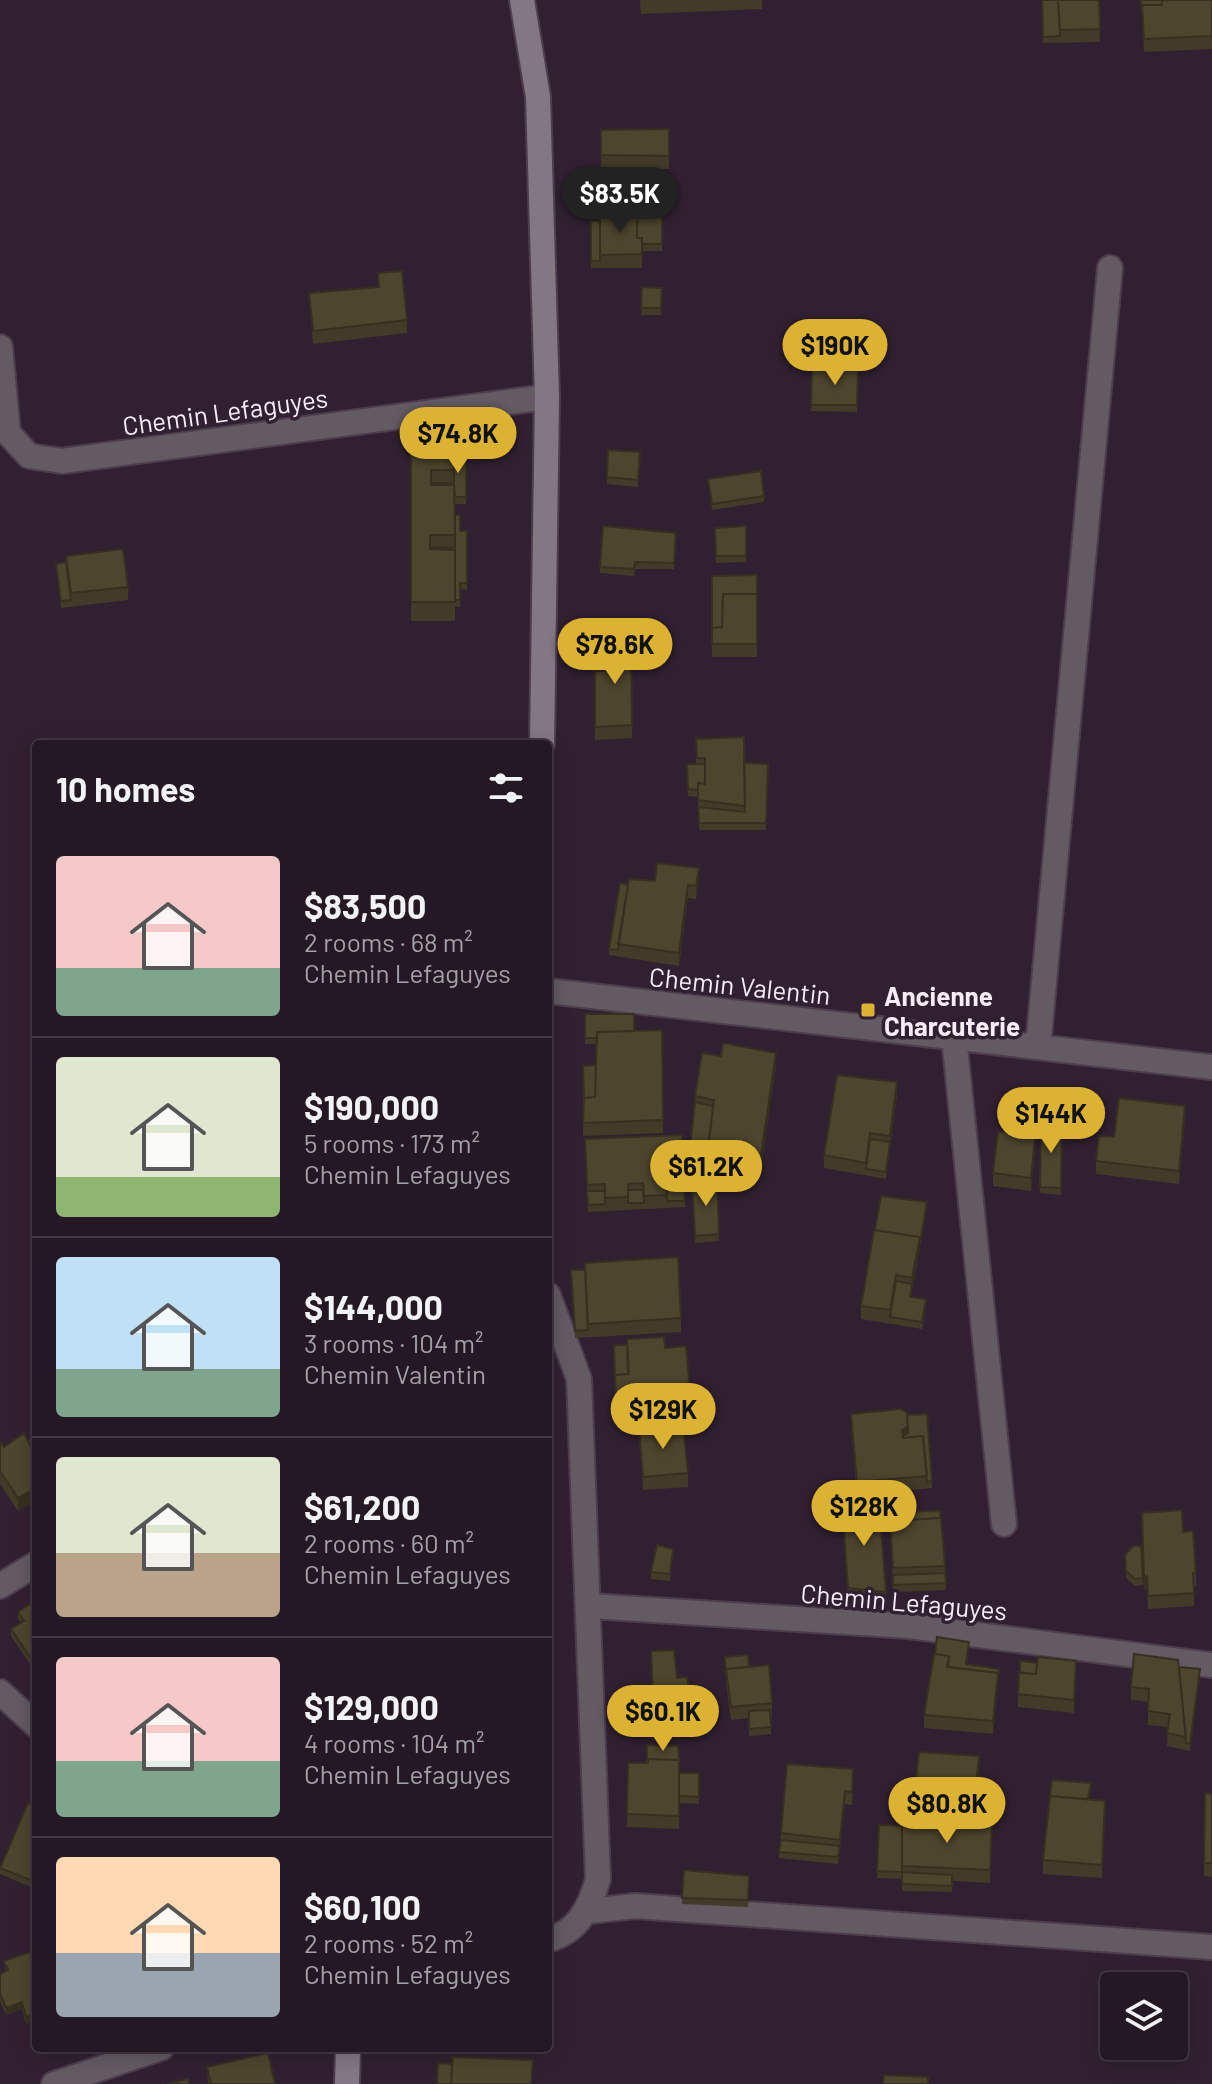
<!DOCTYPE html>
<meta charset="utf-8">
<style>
:root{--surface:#251825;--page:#2d212d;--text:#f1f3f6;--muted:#a3a0a7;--line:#423742;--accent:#dcb233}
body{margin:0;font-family:Barlow,sans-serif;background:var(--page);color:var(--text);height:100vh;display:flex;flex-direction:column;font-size:30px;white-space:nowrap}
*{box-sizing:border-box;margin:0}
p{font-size:26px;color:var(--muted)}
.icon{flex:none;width:44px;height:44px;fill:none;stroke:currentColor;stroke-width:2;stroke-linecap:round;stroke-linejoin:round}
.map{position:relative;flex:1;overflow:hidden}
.panel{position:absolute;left:32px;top:740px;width:520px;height:1312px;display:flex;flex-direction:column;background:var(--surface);border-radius:8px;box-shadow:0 4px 20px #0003,0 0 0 2px var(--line)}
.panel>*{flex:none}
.buttons{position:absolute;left:1100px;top:1972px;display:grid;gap:16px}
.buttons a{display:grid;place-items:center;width:88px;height:88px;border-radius:8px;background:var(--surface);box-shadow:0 4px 20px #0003,0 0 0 2px var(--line);font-size:40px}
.price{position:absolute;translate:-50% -68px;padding:0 18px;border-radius:28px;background:var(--accent);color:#111;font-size:26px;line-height:52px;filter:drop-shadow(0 2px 4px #0008)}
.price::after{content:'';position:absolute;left:50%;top:48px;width:24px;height:18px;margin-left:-12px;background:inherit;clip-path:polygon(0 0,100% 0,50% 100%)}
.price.active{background:#222;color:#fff}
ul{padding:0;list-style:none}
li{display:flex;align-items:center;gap:24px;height:200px;padding:0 24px}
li+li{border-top:2px solid var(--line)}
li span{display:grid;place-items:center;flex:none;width:224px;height:160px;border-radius:8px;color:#555}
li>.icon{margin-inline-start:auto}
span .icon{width:96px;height:96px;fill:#fffc;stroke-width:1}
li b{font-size:34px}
h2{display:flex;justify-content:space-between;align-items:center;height:96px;padding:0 24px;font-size:34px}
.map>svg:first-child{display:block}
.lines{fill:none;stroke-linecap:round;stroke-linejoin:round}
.street-casing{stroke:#4d3d4d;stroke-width:28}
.secondary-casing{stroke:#4d3d4d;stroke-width:28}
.street{stroke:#635a63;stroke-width:24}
.secondary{stroke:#847784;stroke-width:24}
.wall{fill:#433b28}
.shaded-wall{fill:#373020}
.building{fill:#4e452e;stroke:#373020;stroke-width:2}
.poi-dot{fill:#dcb233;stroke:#312031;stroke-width:3}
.labels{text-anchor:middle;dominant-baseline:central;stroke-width:7;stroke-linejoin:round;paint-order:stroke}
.street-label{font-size:26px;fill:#f8edf8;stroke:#312031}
.poi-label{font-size:26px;font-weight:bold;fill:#f8edf8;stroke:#312031;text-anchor:start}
</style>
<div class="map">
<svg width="1212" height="2084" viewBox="0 0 1212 2084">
<rect width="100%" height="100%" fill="#312031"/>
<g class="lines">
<!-- street casing -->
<g class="street-casing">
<path id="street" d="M0,347L8,433L29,456L62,461L547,397
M548,991L1212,1067
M954,1037L1004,1524
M1038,1047L1110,268
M548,1295L579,1379L598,1879C590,1907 579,1931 548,1940
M0,1586L36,1564
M590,1606L909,1626L1212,1665
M0,1692L36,1725
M589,1911L635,1906L1212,1947
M54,2084L161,2048"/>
</g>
<!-- secondary casing -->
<g class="secondary-casing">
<path id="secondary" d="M522,0L538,97L547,397L542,744
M347,2084L348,2048"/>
</g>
<!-- street -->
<use href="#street" class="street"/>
<!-- secondary -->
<use href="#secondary" class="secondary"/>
</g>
<!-- wall -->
<path class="wall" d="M628,0H762V9L641,14L640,0Z
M1042,0H1099L1100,42L1043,43Z
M1141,0H1212V49L1144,52Z
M669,129V169L601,168V130Z
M662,207V251H642V268H591V221H600L637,214Z
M378,273L407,320V333L313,344L309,293L378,287Z
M642,287L662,288L661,315H641Z
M858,369L857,412L811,411L812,370Z
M411,417L454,445L460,461H466V504H455V515L460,531H467V590L460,589V607L455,606V621H411Z
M608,450L640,452L638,487L607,484Z
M708,479L764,496V502L712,510Z
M746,526V562L716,563L715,528Z
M676,533L674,569H635L634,576L600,573V567Z
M66,556L128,587V600L61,608L56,564L66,562Z
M712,576L757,594V657H712Z
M631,637L632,738L595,740L594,645H607Z
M696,739L744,763L768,764L766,830H699L698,797L688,796L687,764H696Z
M655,881H699L696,899L688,898L679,966L609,955V949L628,885Z
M585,1014L634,1031L662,1030L663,1133L583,1136V1066L596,1065V1044H585Z
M776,1066L761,1168L690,1156L695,1096Z
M897,1095L886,1179L824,1168V1155Z
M1185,1119L1179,1184L1096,1174V1161Z
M1062,1123L1061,1195L1040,1193V1187Z
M682,1135L685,1207L588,1212L585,1139Z
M1035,1150L1031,1191L993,1186V1173Z
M717,1181L719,1241L695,1243L692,1183Z
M927,1208L911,1297L926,1306L922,1329L861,1319V1306Z
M571,1270L681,1318V1332L575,1338Z
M614,1345L665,1348L690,1393V1406L616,1409Z
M901,1409L932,1481V1488L857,1495L851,1427V1414Z
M639,1428L688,1473V1487L643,1490Z
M36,1437V1512L31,1504L18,1511L0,1484V1442L4,1447L28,1441Z
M842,1506L886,1592V1605L848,1601Z
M890,1512L945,1566L946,1590L893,1592Z
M1142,1513L1183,1532L1196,1573V1586H1194V1606L1148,1609L1147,1589L1144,1590Z
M1141,1546L1143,1585L1135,1586L1126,1578L1125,1555Z
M673,1555L670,1581L651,1579V1572Z
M36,1600L30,1664L11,1636V1629L21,1623L18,1619V1612Z
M969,1649L967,1664L999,1675L993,1734L924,1728V1715Z
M651,1651L677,1678L692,1709V1722L654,1725Z
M725,1657L749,1667L772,1703V1716H771V1734L749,1736V1718L731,1720L726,1682Z
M1179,1667L1200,1676L1190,1751L1167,1746L1168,1727L1148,1725V1702L1131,1700V1687Z
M1076,1675L1074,1713L1018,1707V1694Z
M628,1763L679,1773H699V1804L679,1803V1829L627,1827Z
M979,1769L976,1798L916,1793V1780Z
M853,1783L852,1805L845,1804L838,1864L779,1858L781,1833Z
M1091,1790L1089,1799L1105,1814L1102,1878L1043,1874V1860Z
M1205,1793L1212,1794V1877L1204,1876Z
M36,1807L33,1888L0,1874V1868Z
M879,1825L992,1836L990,1883L952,1881V1892L902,1891V1879L877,1878Z
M684,1870L749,1876L748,1907L682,1904Z
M36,1950L26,2024L22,2009L6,2015L0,2001V1974L6,1971L4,1961Z
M207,2067L275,2084H208Z"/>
<!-- shaded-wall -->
<path class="shaded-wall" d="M699,868V881L696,899V886Z
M688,885V898L679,966V953Z
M776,1053V1066L761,1168V1155Z
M897,1082V1095L886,1179L890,1136Z
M1185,1106V1119L1179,1184V1171Z
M1035,1137V1150L1031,1191V1178Z
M927,1202V1208L910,1303L912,1278Z
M908,1427V1440L903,1443L902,1430Z
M36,1488V1501L31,1498V1504L18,1511V1498Z
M551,1531V1544L548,1557V1544Z
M1147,1576V1589L1144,1590V1577Z
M36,1653V1660L30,1664V1657Z
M1200,1669V1676L1190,1751V1744Z
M998,1673V1686L993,1734V1721Z
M979,1756V1769L976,1798V1785Z
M845,1791V1804L838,1864L840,1840Z
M22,2002V2009L6,2015V2008Z
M36,2014V2021L26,2024V2017Z"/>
<!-- building -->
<path class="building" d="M1042,0H1058L1060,36L1043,37Z
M1058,0H1099L1100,29L1060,30Z
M1141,0H1162V5H1142V12Z
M1162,0H1212V36L1144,39L1142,5H1162Z
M669,129V156L601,155V130Z
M637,207H662V244H642V238H637Z
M600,214H637V238H642V254L600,255Z
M591,221H600V261H591Z
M402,271L407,320L313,331L309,293L379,287L378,273Z
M642,287L662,288L661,308H641Z
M858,369L857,405H811L812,370Z
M411,417H454V470H431V485H454L455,535H430V549L455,550V602H411Z
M454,445H460V461H466V497H455L454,485H431V483H454Z
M608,450L640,452L638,480L607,477Z
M761,471L764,496L712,504L708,479Z
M455,515H460V531H467V583H460V600H455V550L430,549V547L455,548Z
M603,526L676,533L674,563L635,562L634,569L600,567Z
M746,526V556H716L715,528Z
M123,549L128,587L71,593L66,556Z
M66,562L71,600L61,601L56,564Z
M757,575V594H723L722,627L712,628V634V576Z
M723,594H757V644H712V628L722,627Z
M631,637L632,725L595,727V671H607V638Z
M594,645H607V671H595V677Z
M744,737L745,806L698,800V783L705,784V758H697L696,739Z
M744,763L768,764L766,823H699L698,807L745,812Z
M687,764H705V784L698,783V790L688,789Z
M657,863L699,868L696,886L688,885L679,953L618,944L629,879L655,881Z
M620,883L628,885L618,950L609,949Z
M585,1014H634V1031L597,1032V1038H585Z
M662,1030L663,1120L583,1123L584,1098L595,1097L597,1032Z
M723,1043L776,1053L761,1155L708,1146L714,1100L695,1096L702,1053L721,1056Z
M596,1065L595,1097L584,1098V1101L583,1066Z
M837,1075L897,1082L890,1136L870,1133L866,1163L824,1155Z
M1119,1098L1185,1106L1179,1171L1096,1161L1099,1136L1114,1137Z
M695,1102L713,1106L708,1153L690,1149Z
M1041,1123H1062L1061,1188L1040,1187Z
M998,1131L1035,1137L1031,1178L993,1173Z
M682,1135L684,1181L666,1182L667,1195L644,1196L643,1183L628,1184V1197L605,1198V1184L587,1185L585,1139Z
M870,1139L890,1142L886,1172L866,1169Z
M717,1181L719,1234L695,1236L692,1183Z
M684,1187L685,1201H667L666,1188Z
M628,1190H643L644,1203H628Z
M587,1191H605V1204L588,1205Z
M881,1196L927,1202L920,1244V1237L875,1230Z
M874,1230L920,1237L912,1278L896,1275L890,1310L861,1306Z
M678,1257L681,1318L588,1324L585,1263Z
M571,1270H585L588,1330L575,1331Z
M896,1281L912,1284L910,1297L926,1299L922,1322L890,1317Z
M664,1337L665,1348L686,1346L690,1393L616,1396L615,1375L629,1374L627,1339Z
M614,1345H627L628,1374L615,1375V1382Z
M901,1409L907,1413L908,1427L902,1430L903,1438L923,1436L927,1476L857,1482L851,1414Z
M927,1414L932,1481L927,1482L923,1436L903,1438V1436L908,1433L907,1415Z
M683,1424L688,1473L643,1477L639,1428Z
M24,1433L36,1457V1488L18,1498L0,1471V1442L4,1447Z
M36,1437V1457L28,1441Z
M36,1494V1505L31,1498Z
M879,1504L886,1592L848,1588L842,1506Z
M1182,1510L1183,1532L1193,1531L1196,1573H1193L1194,1593L1148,1596L1147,1576L1144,1577L1142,1513Z
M940,1511V1518L890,1521V1527V1512Z
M941,1518L945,1566L893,1568L890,1521Z
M657,1545L673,1549L670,1574L651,1572Z
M1133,1546H1141L1143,1578L1135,1579L1126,1571L1125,1555Z
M945,1573L946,1583L893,1585V1575Z
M36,1600V1653L30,1657L11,1629L24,1621L18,1612Z
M937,1637L969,1642L966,1664L999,1669L998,1679V1673L948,1667L949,1656L935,1654Z
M674,1650L677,1678L687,1677L692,1709L654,1712L651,1651Z
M934,1654L949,1656L947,1667L998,1673L993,1721L924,1715Z
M1134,1654L1178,1660L1186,1737L1167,1733L1170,1714L1148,1711L1149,1689L1131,1687Z
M748,1655L749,1667L726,1669V1675L725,1657Z
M1038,1657L1076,1661L1074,1700L1018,1694L1019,1672L1036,1674Z
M1020,1661L1037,1663L1036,1674L1020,1673Z
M769,1665L772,1703L731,1707L726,1669Z
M1179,1667L1200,1669L1190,1744L1186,1743Z
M770,1710L771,1727L749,1729V1711Z
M647,1745L678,1746L679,1760L648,1759V1763H647Z
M919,1752L979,1756L976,1785L916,1780Z
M648,1759L679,1760V1816L627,1814L628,1763H648Z
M787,1764L853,1769L852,1792L845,1791L840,1840L781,1833Z
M679,1773H699V1797L679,1796Z
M1052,1780L1091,1783L1088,1799L1050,1796Z
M1205,1793L1212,1794V1863H1204Z
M1050,1796L1105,1801L1102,1865L1043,1860Z
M28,1803L36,1807V1874L33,1881L0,1868Z
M902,1820L992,1823L990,1870L902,1866Z
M879,1825L902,1826V1872L877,1871Z
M781,1840L840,1846L838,1857L779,1852Z
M684,1870L749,1876L748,1900L682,1898Z
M902,1872L952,1875V1886L902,1884Z
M36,1950V2014L26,2017L22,2002L6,2008L0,1994V1974L8,1970L4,1961Z
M268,2053L275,2084H211L207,2067Z
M453,2057L533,2060L531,2084H451Z
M438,2063L452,2064L451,2084H437Z
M884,2075L928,2077V2084H883Z
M188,2079L189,2084H167Z"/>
<!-- markers -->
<rect class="poi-dot" x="860" y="1002" width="16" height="16" rx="4"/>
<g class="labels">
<!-- street labels -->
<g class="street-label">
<text transform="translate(225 411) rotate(-8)">Chemin Lefaguyes</text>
<text transform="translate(740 985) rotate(6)">Chemin Valentin</text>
<text transform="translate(904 1601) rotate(5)">Chemin Lefaguyes</text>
</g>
<!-- poi labels -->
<g class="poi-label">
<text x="884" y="995">Ancienne<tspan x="884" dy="30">Charcuterie</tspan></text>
</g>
</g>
</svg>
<div class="buttons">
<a><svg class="icon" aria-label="layers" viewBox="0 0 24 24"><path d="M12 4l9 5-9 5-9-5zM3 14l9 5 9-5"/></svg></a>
</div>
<b class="price active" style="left:620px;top:235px">$83.5K</b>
<b class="price" style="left:835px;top:387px">$190K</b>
<b class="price" style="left:458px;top:475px">$74.8K</b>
<b class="price" style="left:615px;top:686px">$78.6K</b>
<b class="price" style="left:1051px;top:1155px">$144K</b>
<b class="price" style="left:706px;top:1208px">$61.2K</b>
<b class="price" style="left:663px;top:1451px">$129K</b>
<b class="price" style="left:864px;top:1548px">$128K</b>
<b class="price" style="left:663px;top:1753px">$60.1K</b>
<b class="price" style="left:947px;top:1845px">$80.8K</b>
<section class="panel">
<h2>10 homes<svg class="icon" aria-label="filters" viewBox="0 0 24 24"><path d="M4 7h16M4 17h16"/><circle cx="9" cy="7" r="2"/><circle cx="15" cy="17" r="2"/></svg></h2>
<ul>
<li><span style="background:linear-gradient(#f6c9c9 70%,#7fa58c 0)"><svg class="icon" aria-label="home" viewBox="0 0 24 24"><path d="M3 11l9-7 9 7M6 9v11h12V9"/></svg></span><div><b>$83,500</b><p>2 rooms · 68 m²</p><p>Chemin Lefaguyes</p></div></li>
<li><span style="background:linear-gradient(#dfe7d0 75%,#8fb573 0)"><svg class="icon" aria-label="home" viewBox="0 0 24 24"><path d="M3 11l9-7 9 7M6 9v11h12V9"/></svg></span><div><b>$190,000</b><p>5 rooms · 173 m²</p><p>Chemin Lefaguyes</p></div></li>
<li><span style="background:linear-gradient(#bfe0f5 70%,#7fa58c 0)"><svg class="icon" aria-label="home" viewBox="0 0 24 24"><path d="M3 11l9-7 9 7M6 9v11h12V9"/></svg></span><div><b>$144,000</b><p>3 rooms · 104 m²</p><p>Chemin Valentin</p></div></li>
<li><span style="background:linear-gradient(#dfe7d0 60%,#b9a48a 0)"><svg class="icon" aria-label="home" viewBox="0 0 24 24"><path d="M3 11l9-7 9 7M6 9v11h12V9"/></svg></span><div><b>$61,200</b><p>2 rooms · 60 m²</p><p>Chemin Lefaguyes</p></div></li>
<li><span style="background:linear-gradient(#f6c9c9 65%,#7fa58c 0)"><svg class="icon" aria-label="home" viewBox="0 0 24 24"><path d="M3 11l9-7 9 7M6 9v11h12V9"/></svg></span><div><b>$129,000</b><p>4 rooms · 104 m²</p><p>Chemin Lefaguyes</p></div></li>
<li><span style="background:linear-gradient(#ffd9b3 60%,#9aa5b1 0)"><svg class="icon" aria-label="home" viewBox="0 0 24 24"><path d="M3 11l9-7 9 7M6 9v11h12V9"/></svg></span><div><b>$60,100</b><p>2 rooms · 52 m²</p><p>Chemin Lefaguyes</p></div></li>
</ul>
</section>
</div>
